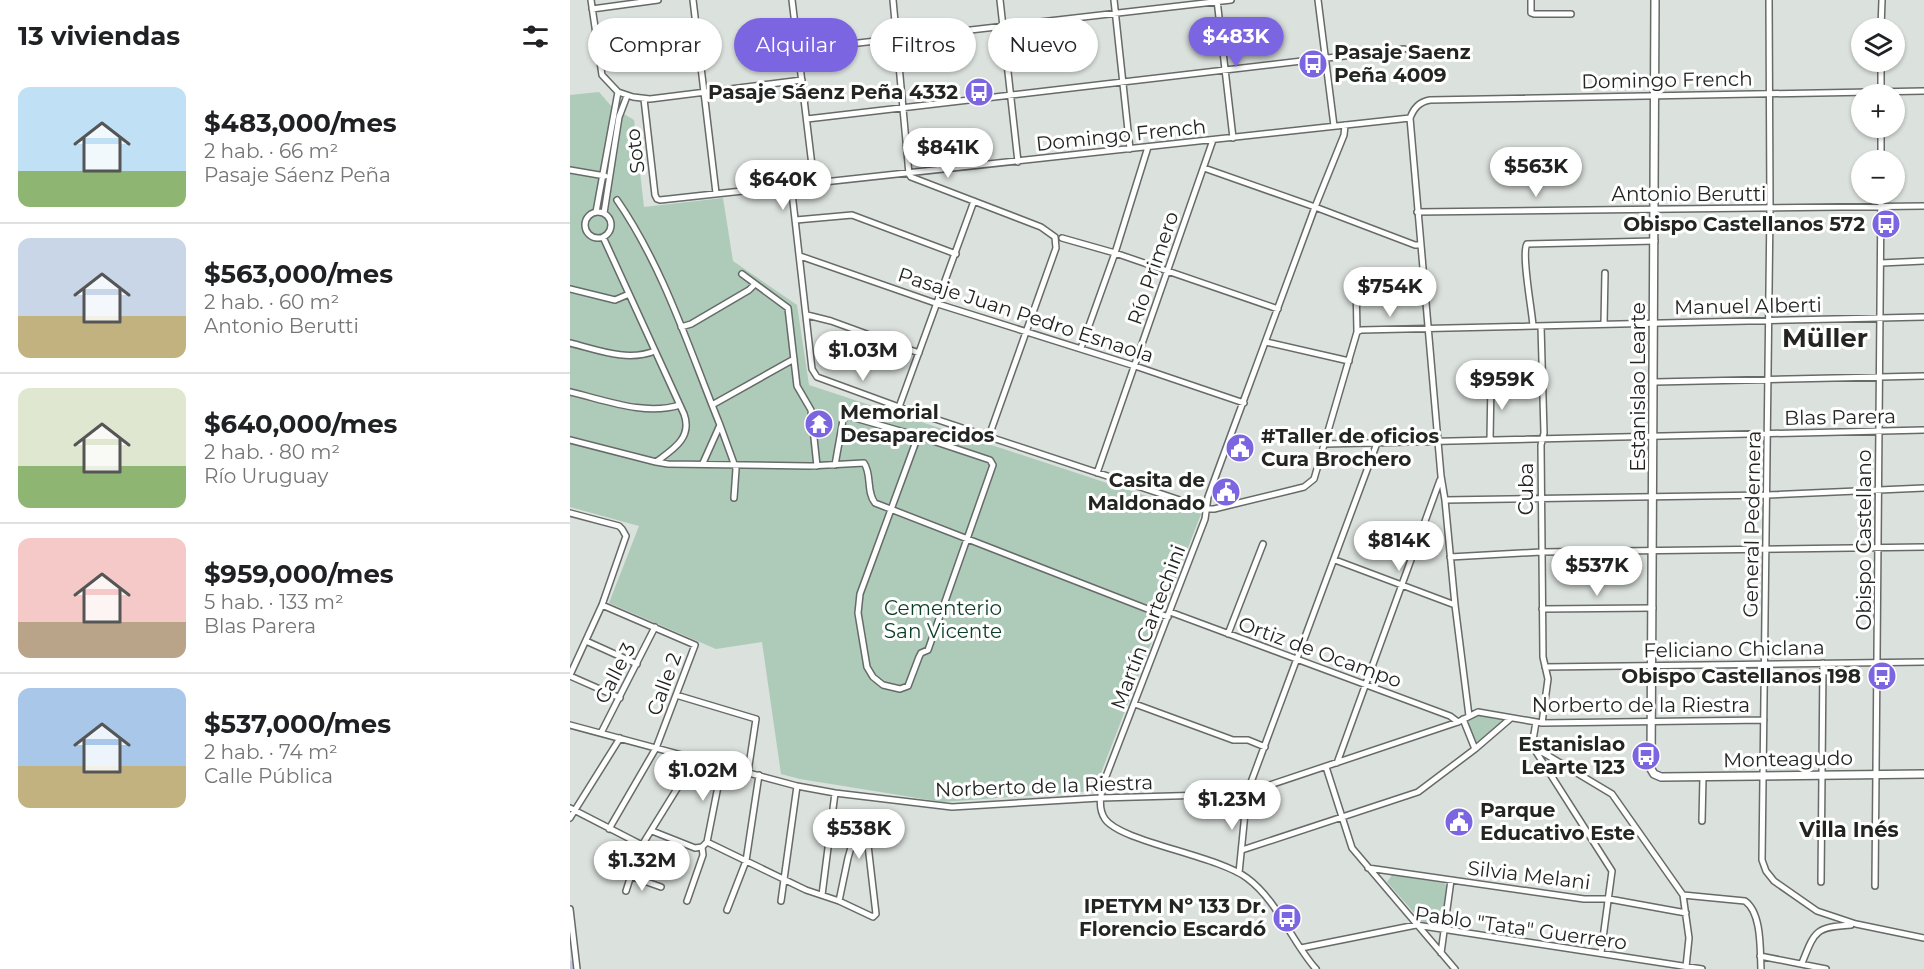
<!DOCTYPE html>
<html lang="es">
<meta charset="utf-8">
<style>
:root{--surface:#fff;--page:#f6f6f6;--text:#202124;--muted:#757577;--line:#e0e0e0;--accent:#7b65e0}
body{margin:0;font-family:Montserrat,sans-serif;background:var(--page);color:var(--text);height:100vh;display:flex;flex-direction:column;font-size:22px;white-space:nowrap}
*{box-sizing:border-box;margin:0}
p{font-size:20px;color:var(--muted)}
.icon{flex:none;width:33px;height:33px;fill:none;stroke:currentColor;stroke-width:2;stroke-linecap:round;stroke-linejoin:round}
.map{position:relative;flex:1;overflow:hidden}
.drawer{display:flex;flex-direction:column;background:var(--surface);width:570px}
.drawer>*{flex:none}
.top-card{position:absolute;left:18px;top:18px;width:570px;height:54px;display:flex;gap:12px}
.buttons{position:absolute;left:1281px;top:18px;display:grid;gap:12px}
.buttons a{display:grid;place-items:center;width:54px;height:54px;border-radius:50%;background:var(--surface);box-shadow:0 2px 4px #0004;font-size:30px}
.price{position:absolute;translate:-50% -51px;padding:0 14px;border-radius:21px;background:#fff;color:#222;font-size:20px;line-height:39px;filter:drop-shadow(0 2px 3px #0008)}
.price::after{content:'';position:absolute;left:50%;top:36px;width:18px;height:14px;margin-left:-9px;background:inherit;clip-path:polygon(0 0,100% 0,50% 100%)}
.price.active{background:var(--accent);color:#fff}
ul{padding:0;list-style:none}
li{display:flex;align-items:center;gap:18px;height:150px;padding:0 18px}
li+li{border-top:2px solid var(--line)}
li span{display:grid;place-items:center;flex:none;width:168px;height:120px;border-radius:12px;color:#555}
li>.icon{margin-inline-start:auto}
span .icon{width:72px;height:72px;fill:#fffc;stroke-width:1}
li b{font-size:26px}
h2{display:flex;justify-content:space-between;align-items:center;height:72px;padding:0 18px;font-size:26px}
.chip{padding:0 21px;border-radius:27px;background:var(--surface);box-shadow:0 2px 4px #0004;font-size:21px;line-height:54px}
.chip.active{background:var(--accent);color:#fff}
main{display:flex;flex:1;min-height:0}
.map>svg:first-child{display:block}
.green{fill:#aecab9}
.lines{fill:none;stroke-linecap:round;stroke-linejoin:round}
.canal{stroke:#c5c3e8;stroke-width:7}
.minor-casing{stroke:#666b68;stroke-width:8}
.tertiary-casing{stroke:#666b68;stroke-width:10}
.minor{stroke:#fff;stroke-width:5}
.tertiary{stroke:#fff;stroke-width:7}
.labels{text-anchor:middle;dominant-baseline:central;stroke-width:6;stroke-linejoin:round;paint-order:stroke}
.poi-label{font-size:20px;font-weight:bold;fill:#232523;stroke:#fff;text-anchor:end}
.street-label{font-size:20px;fill:#232523;stroke:#fff}
.park-label{font-size:20px;fill:#0b3e27;stroke:#fff}
.neighbourhood-label{font-size:21px;font-weight:bold;fill:#232523;stroke:#fff}
.district-label{font-size:26px;font-weight:bold;fill:#232523;stroke:#fff}
</style>
<main>
<section class="drawer">
<h2>13 viviendas<svg class="icon" aria-label="filters" viewBox="0 0 24 24"><path d="M4 7h16M4 17h16"/><circle cx="9" cy="7" r="2"/><circle cx="15" cy="17" r="2"/></svg></h2>
<ul>
<li><span style="background:linear-gradient(#bfe0f5 70%,#8fb573 0)"><svg class="icon" aria-label="home" viewBox="0 0 24 24"><path d="M3 11l9-7 9 7M6 9v11h12V9"/></svg></span><div><b>$483,000/mes</b><p>2 hab. · 66 m²</p><p>Pasaje Sáenz Peña</p></div></li>
<li><span style="background:linear-gradient(#c9d6e8 65%,#c2b280 0)"><svg class="icon" aria-label="home" viewBox="0 0 24 24"><path d="M3 11l9-7 9 7M6 9v11h12V9"/></svg></span><div><b>$563,000/mes</b><p>2 hab. · 60 m²</p><p>Antonio Berutti</p></div></li>
<li><span style="background:linear-gradient(#dfe7d0 65%,#8fb573 0)"><svg class="icon" aria-label="home" viewBox="0 0 24 24"><path d="M3 11l9-7 9 7M6 9v11h12V9"/></svg></span><div><b>$640,000/mes</b><p>2 hab. · 80 m²</p><p>Río Uruguay</p></div></li>
<li><span style="background:linear-gradient(#f6c9c9 70%,#b9a48a 0)"><svg class="icon" aria-label="home" viewBox="0 0 24 24"><path d="M3 11l9-7 9 7M6 9v11h12V9"/></svg></span><div><b>$959,000/mes</b><p>5 hab. · 133 m²</p><p>Blas Parera</p></div></li>
<li><span style="background:linear-gradient(#a9c7e8 65%,#c2b280 0)"><svg class="icon" aria-label="home" viewBox="0 0 24 24"><path d="M3 11l9-7 9 7M6 9v11h12V9"/></svg></span><div><b>$537,000/mes</b><p>2 hab. · 74 m²</p><p>Calle Pública</p></div></li>
</ul>
</section>
<div class="map">
<svg width="1354" height="969" viewBox="0 0 1354 969">
<rect width="100%" height="100%" fill="#dbe1dd"/>
<!-- green -->
<path class="green" d="M29,92L42,107L64,120L74,207L153,198L163,261L227,305L239,385L631,514L524,791L372,802L230,779L211,774L192,642L146,649L39,603L69,526L0,507V95Z
M909,715L937,719L906,746L898,721Z
M822,875L874,883L877,886L872,922L869,926L853,923L817,882Z"/>
<g class="lines">
<!-- canal -->
<path class="canal" d="M0,964L1,969"/>
<!-- minor casing -->
<g class="minor-casing">
<path id="minor" d="M21,0L32,75L48,92L63,97L80,99L232,80
M123,0L146,193
M222,0L244,182
M323,0L339,174L341,177L471,227L485,237L486,248L419,436
M430,0L448,162
M544,0L560,149
M647,0L663,138
M748,0L764,126
M961,0V13L964,14H1001
M1199,0L1200,208L1192,860L1196,871L1204,881L1247,911L1286,924L1354,938
M22,9L88,0
M1311,28L1312,0
M228,50L661,0
M1311,93V62
M74,99L85,195L87,199L90,200L840,118
M237,119L834,49
M1311,128V160
M634,168L745,207L845,245H851
M0,170L35,176
M221,184L242,369L247,377L329,407L637,509H644L734,487L744,479L787,332L786,281
M47,200C94,268 119,349 150,425L133,463
M15 225a13 13 0 1 1 26 0a13 13 0 1 1-26 0Z
M26,212L48,92
M847,212L1354,206
M34,213L49,117L57,96
M226,220L282,215L386,254
M492,238L545,253L708,309
M230,256L368,304L565,366L674,403
M1311,263L1354,261
M172,274L218,308L227,386L241,410L247,466
M0,289L45,300L59,294
M237,315L261,321L349,353
M1034,324L1035,273
M963,326C962,310 951,253 957,244L1085,241
M971,326L974,433L971,445L973,657L978,679L972,723
M111,327L121,324L179,290L185,284
M787,332L791,330L1354,317
M696,342L779,361
M0,343C28,350 57,362 85,351
M511,348L545,253L578,147
M1085,382L1354,376
M0,392C35,400 74,416 110,405
M142,405L224,359
M329,407L404,201
M150,425L166,469L164,498
M0,440L86,462C102,450 123,438 114,414L33,237
M920,440L921,381
M755,444L1354,430
M86,462L98,464L239,466L294,463C302,474 296,492 305,503L598,617
M265,465L273,420L278,416L348,436L420,460L423,465L358,650L351,653L349,657L338,686L330,689L313,685L303,677L297,667L288,613L290,594L348,436
M527,473L643,140
M875,500L1197,495L1354,488
M0,513L49,526L52,529L56,536L32,605L0,675
M880,557L971,552L1354,547
M765,560L885,605
M32,605L125,645L86,748L39,829
M972,609L1083,608
M600,612L880,716L888,722
M658,634L693,544
M16,641L67,664
M975,667L1354,662
M0,676L50,698
M106,695L186,719L178,772
M565,704L663,740H678L695,747
M899,716L885,605L875,500L871,476L840,118C844,108 849,102 860,100L1354,91
M893,719L905,749
M0,725L227,786L265,793L382,807L530,798L673,794L888,722L908,712L972,723L1194,720
M31,733L85,627
M962,746L1042,794L1113,895L1119,938L1116,967
M962,746L966,722
M963,747L1042,871L1031,953
M767,763L870,480
M756,767L782,848L885,969
M0,808L72,845
M0,818L50,738
M1132,821L1133,777
M82,831L125,848L132,847L137,842L152,766
M137,842L236,890L269,901L303,917L306,914L296,828L288,822
M672,850L848,792L905,749L941,718
M798,868L1014,899H1039L1116,913
M669,873L677,793L807,443
M60,876L91,887
M1251,882L1253,663
M1305,886L1311,194
M56,891L69,850L126,758
M252,895L265,793
M1113,895L1175,901C1192,913 1190,950 1191,969
M117,901L133,855L132,847
M211,901L227,786
M269,901L278,858L290,816
M0,909L7,969
M157,910L176,861L189,775
M731,948L846,925L1132,969
M871,953L881,880
M1190,956L1256,969
M1232,963C1245,931 1245,927 1281,925
M746,969C721,941 708,901 677,878C646,855 551,842 535,819C527,807 531,792 535,779L635,519L638,497L745,207L774,135L775,125"/>
</g>
<!-- tertiary casing -->
<g class="tertiary-casing">
<path id="tertiary" d="M1085,0L1081,769L1084,774L1091,777L1354,774"/>
</g>
<!-- minor -->
<use href="#minor" class="minor"/>
<!-- tertiary -->
<use href="#tertiary" class="tertiary"/>
</g>
<!-- icons -->
<defs>
<g id="bus-disc" transform="scale(1.5)"><circle r="9.5" fill="#7b65e0" stroke="#fff"/><path d="M-5-6H5V4H4V6H2V4H-2V6H-4V4H-5ZM-3.5-4V0h7V-4ZM-3.5 1.2v1.5H-2V1.2ZM2 1.2v1.5H3.5V1.2Z" fill="#fff"/></g>
<g id="temple-disc" transform="scale(1.5)"><circle r="9.5" fill="#7b65e0" stroke="#fff"/><path d="M0-6L5-2H3V0L6.5 2.5H4V6H1.5V3h-3V6H-4V2.5H-6.5L-3 0V-2H-5Z" fill="#fff"/></g>
<g id="civic-disc" transform="scale(1.5)"><circle r="9.5" fill="#7b65e0" stroke="#fff"/><path d="M-.6-6.5H3V-4.5H.6V-3L4-1V1h2V6H-6V1h2V-1L-.6-3ZM-1.2 2.5V6h2.4V2.5Z" fill="#fff"/></g>
</defs>
<g fill-rule="evenodd">
<use href="#bus-disc" x="743" y="64"/>
<use href="#bus-disc" x="409" y="92"/>
<use href="#bus-disc" x="1316" y="224"/>
<use href="#temple-disc" x="249" y="424"/>
<use href="#civic-disc" x="670" y="448"/>
<use href="#civic-disc" x="656" y="492"/>
<use href="#bus-disc" x="1312" y="676"/>
<use href="#bus-disc" x="1076" y="756"/>
<use href="#civic-disc" x="889" y="822"/>
<use href="#bus-disc" x="717" y="918"/>
</g>
<g class="labels">
<!-- poi labels -->
<g class="poi-label">
<text x="764" y="52" text-anchor="start">Pasaje Saenz<tspan x="764" dy="23">Peña 4009</tspan></text>
<text x="388" y="92">Pasaje Sáenz Peña 4332</text>
<text x="1295" y="224">Obispo Castellanos 572</text>
<text x="270" y="412" text-anchor="start">Memorial<tspan x="270" dy="23">Desaparecidos</tspan></text>
<text x="691" y="436" text-anchor="start">#Taller de oficios<tspan x="691" dy="23">Cura Brochero</tspan></text>
<text x="635" y="480">Casita de<tspan x="635" dy="23">Maldonado</tspan></text>
<text x="1291" y="676">Obispo Castellanos 198</text>
<text x="1055" y="744">Estanislao<tspan x="1055" dy="23">Learte 123</tspan></text>
<text x="910" y="810" text-anchor="start">Parque<tspan x="910" dy="23">Educativo Este</tspan></text>
<text x="696" y="906">IPETYM Nº 133 Dr.<tspan x="696" dy="23">Florencio Escardó</tspan></text>
</g>
<!-- street labels -->
<g class="street-label">
<text transform="translate(1097 80) rotate(-1)">Domingo French</text>
<text transform="translate(551 135) rotate(-6)">Domingo French</text>
<text transform="translate(65 151) rotate(-97)">Soto</text>
<text x="1119" y="194">Antonio Berutti</text>
<text transform="translate(583 268) rotate(-71)">Río Primero</text>
<text transform="translate(1178 306) rotate(-1)">Manuel Alberti</text>
<text transform="translate(456 315) rotate(18)">Pasaje Juan Pedro Esnaola</text>
<text transform="translate(1068 387) rotate(-90)">Estanislao Learte</text>
<text transform="translate(1270 417) rotate(-1)">Blas Parera</text>
<text transform="translate(956 489) rotate(-90)">Cuba</text>
<text transform="translate(1182 524) rotate(-89)">General Pedernera</text>
<text transform="translate(1294 540) rotate(-90)">Obispo Castellano</text>
<text transform="translate(578 627) rotate(-69)">Martín Cartechini</text>
<text transform="translate(1164 649) rotate(-1)">Feliciano Chiclana</text>
<text transform="translate(750 652) rotate(20)">Ortiz de Ocampo</text>
<text transform="translate(45 673) rotate(-63)">Calle 3</text>
<text transform="translate(94 684) rotate(-70)">Calle 2</text>
<text x="1071" y="705">Norberto de la Riestra</text>
<text transform="translate(1218 759) rotate(-1)">Monteagudo</text>
<text transform="translate(474 786) rotate(-2)">Norberto de la Riestra</text>
<text transform="translate(959 875) rotate(7)">Silvia Melani</text>
<text transform="translate(951 928) rotate(8)">Pablo "Tata" Guerrero</text>
</g>
<!-- park labels -->
<g class="park-label">
<text x="373" y="608">Cementerio<tspan x="373" dy="23">San Vicente</tspan></text>
</g>
<!-- neighbourhood labels -->
<g class="neighbourhood-label">
<text x="1279" y="829">Villa Inés</text>
</g>
<!-- district labels -->
<g class="district-label">
<text x="1255" y="338">Müller</text>
</g>
</g>
</svg>
<div class="buttons">
<a><svg class="icon" aria-label="layers" viewBox="0 0 24 24"><path d="M12 4l9 5-9 5-9-5zM3 14l9 5 9-5"/></svg></a>
<a>+</a>
<a>−</a>
</div>
<b class="price active" style="left:666px;top:68px">$483K</b>
<b class="price" style="left:378px;top:179px">$841K</b>
<b class="price" style="left:966px;top:198px">$563K</b>
<b class="price" style="left:213px;top:211px">$640K</b>
<b class="price" style="left:820px;top:318px">$754K</b>
<b class="price" style="left:293px;top:382px">$1.03M</b>
<b class="price" style="left:932px;top:411px">$959K</b>
<b class="price" style="left:829px;top:572px">$814K</b>
<b class="price" style="left:1027px;top:597px">$537K</b>
<b class="price" style="left:133px;top:802px">$1.02M</b>
<b class="price" style="left:662px;top:831px">$1.23M</b>
<b class="price" style="left:289px;top:860px">$538K</b>
<b class="price" style="left:72px;top:892px">$1.32M</b>
<div class="top-card">
<a class="chip">Comprar</a>
<a class="chip active">Alquilar</a>
<a class="chip">Filtros</a>
<a class="chip">Nuevo</a>
</div>
</div>
</main>
